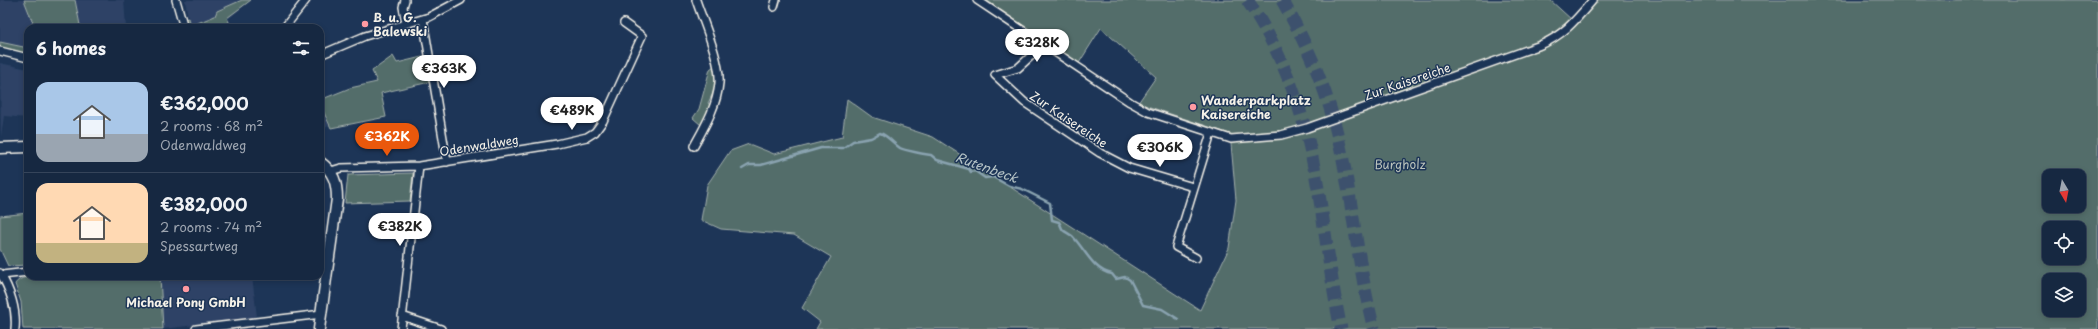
<!DOCTYPE html>
<meta charset="utf-8">
<style>
:root{--surface:#162841;--page:#1f3048;--text:#f1f3f6;--muted:#9ea6b1;--line:#35445a;--accent:#ea580c}
body{margin:0;font-family:"Playpen Sans",sans-serif;background:var(--page);color:var(--text);height:100vh;display:flex;flex-direction:column;font-size:15px;white-space:nowrap}
*{box-sizing:border-box;margin:0}
p{font-size:13px;color:var(--muted)}
.icon{flex:none;width:22px;height:22px;fill:none;stroke:currentColor;stroke-width:2;stroke-linecap:round;stroke-linejoin:round}
.map{position:relative;flex:1;overflow:hidden}
.drawer{position:absolute;left:24px;top:24px;width:300px;height:256px;display:flex;flex-direction:column;background:var(--surface);border-radius:12px;box-shadow:0 2px 6px #0003,0 0 0 1px var(--line)}
.drawer>*{flex:none}
.needle{width:26px;rotate:170deg}
.fabs{position:absolute;left:2042px;top:169px;display:grid;gap:8px}
.fabs a{display:grid;place-items:center;width:44px;height:44px;border-radius:8px;background:var(--surface);box-shadow:0 2px 6px #0003,0 0 0 1px var(--line);font-size:20px}
.price{position:absolute;translate:-50% -34px;padding:0 9px;border-radius:14px;background:#fff;color:#222;font-size:13px;line-height:26px;filter:drop-shadow(0 1px 2px #0008)}
.price::after{content:'';position:absolute;left:50%;top:24px;width:12px;height:9px;margin-left:-6px;background:inherit;clip-path:polygon(0 0,100% 0,50% 100%)}
.price.selected{background:var(--accent);color:#fff}
ul{padding:0;list-style:none}
li{display:flex;align-items:center;gap:12px;height:100px;padding:0 12px}
li+li{border-top:1px solid var(--line)}
li span{display:grid;place-items:center;flex:none;width:112px;height:80px;border-radius:12px;color:#555}
li>.icon{margin-inline-start:auto}
span .icon{width:48px;height:48px;fill:#fffc;stroke-width:1}
li b{font-size:17px}
h2{display:flex;justify-content:space-between;align-items:center;height:48px;padding:0 12px;font-size:17px}
.map>svg:first-child{display:block}
.built{fill:#2d4366}
.green{fill:#526d6b;stroke:#a3afaa;fill-rule:evenodd}
.lines{fill:none;stroke-linecap:round;stroke-linejoin:round}
.stream{stroke:#8aa3b0;stroke-width:2.5}
.highway-tunnel{stroke:#3d516d;stroke-width:13;stroke-dasharray:13 6;stroke-linecap:butt}
.street-casing{stroke:#f4f1e8;stroke-width:10}
.secondary-casing{stroke:#f4f1e8;stroke-width:13}
.street{stroke:#1d3557;stroke-width:7}
.secondary{stroke:#1d3557;stroke-width:10}
.poi-dot{fill:#ff9aa2;stroke:#1d3557;stroke-width:1.5}
.labels{text-anchor:middle;dominant-baseline:central;stroke-width:3;stroke-linejoin:round;paint-order:stroke}
.poi-label{font-size:12px;font-weight:bold;fill:#f4f1e8;stroke:#1d3557;text-anchor:start}
.street-label{font-size:12px;fill:#f4f1e8;stroke:#1d3557}
.park-label{font-size:12px;fill:#bbc3bc;stroke:#1d3557}
.water-label{font-size:13px;font-style:italic;fill:#b6c4c7;stroke:#1d3557}
</style>
<div class="map">
<svg width="2098" height="329" viewBox="0 0 2098 329">
<rect width="100%" height="100%" fill="#1d3557"/>
<filter id="ink" filterUnits="userSpaceOnUse"><feTurbulence type="fractalNoise" baseFrequency=".025" numOctaves="2"/><feDisplacementMap in="SourceGraphic" scale="8" xChannelSelector="R" yChannelSelector="G"/><feConvolveMatrix kernelMatrix="1 2 1 2 8 2 1 2 1" color-interpolation-filters="sRGB"/></filter>
<g filter="url(#ink)">
<!-- built -->
<path class="built" d="M0,0H24L35,28H28V48L0,42Z
M75,0H124L126,28H69L80,25Z
M185,0H251L228,19L230,22L227,28H190Z
M0,63L28,69V118L4,116L1,137Z
M320,104L329,125L320,133Z
M185,276H252L257,317L163,329L160,281Z"/>
<!-- green -->
<path class="green" d="M24,0H75L80,25L69,28H35Z
M242,0H251L227,18L229,22L226,28H188L185,19L188,18L190,26L215,16L217,11Z
M986,0H1550L1572,20L1591,0H2098V329H816L820,322L802,308L831,257L794,235L721,229L701,220L707,185L730,151L749,144L774,154L842,137L847,99L872,117L933,137L1200,310L1229,248L1236,200L1231,144L1236,136L1138,103L1156,77L1101,28L1079,63ZM2049,176H2079V206H2049ZM2049,228H2079V258H2049ZM2049,280H2079V310H2049Z
M0,42L28,48V54L0,47Z
M393,56L397,63L426,56L430,82L381,93L386,117L331,128L320,104V100L350,88L377,82L372,71Z
M714,66L715,68L716,90L714,91L708,103L712,108L701,125L693,118L699,109L710,69Z
M413,173L410,201L345,203L348,175Z
M28,213V265L8,266L0,249V216Z
M39,276H160L163,329H23L21,302L15,284C20,276 31,277 39,276Z"/>
<g class="lines">
<!-- stream -->
<path class="stream" d="M742,169L749,165H761L821,148H843L853,141L871,138L880,133C888,136 893,143 900,148C903,150 928,155 931,155L937,160L969,169L971,172L975,171L985,178L993,177L1009,186L1022,189L1050,203L1052,220L1059,222C1061,225 1061,228 1063,230C1066,233 1071,234 1074,238C1085,250 1094,271 1112,274L1116,279L1125,277L1130,280L1143,305L1162,309L1178,319"/>
<!-- highway-tunnel -->
<path class="highway-tunnel" d="M1247,0C1274,39 1294,86 1306,132C1323,197 1327,264 1341,329
M1282,0C1302,35 1319,72 1331,111C1352,182 1355,257 1374,329"/>
<!-- street casing -->
<g class="street-casing">
<path id="street" d="M176,0L184,28
M405,0L403,7L406,23
M977,0L1130,102L1148,112L1231,139L1281,135L1307,128L1538,46C1563,36 1576,20 1593,0
M774,7L776,0
M423,19L447,162
M284,28L306,0
M1044,44L1018,68L995,75L1024,102L1100,153L1129,168L1193,187
M0,51L28,58
M320,55L365,36L429,17L461,0
M694,146C705,126 717,106 719,83C721,62 703,21 696,0
M331,171L341,168L419,166L557,144L587,137L595,132L603,121L642,36L624,23
M1196,258L1176,247L1211,133
M0,273C10,289 17,310 15,329
M2,275L28,272
M402,316L441,329
M196,329L322,314
M401,329L419,166"/>
</g>
<!-- secondary casing -->
<g class="secondary-casing">
<path id="secondary" d="M0,148L28,147
M319,329L337,199C337,183 334,172 320,162"/>
</g>
<!-- street -->
<use href="#street" class="street"/>
<!-- secondary -->
<use href="#secondary" class="secondary"/>
</g>
</g>
<!-- markers -->
<g class="poi-dot">
<circle cx="365" cy="24" r="4"/>
<circle cx="1193" cy="107" r="4"/>
<circle cx="186" cy="289" r="4"/>
</g>
<g class="labels">
<!-- poi labels -->
<g class="poi-label">
<text x="373" y="17">B. u. G.<tspan x="373" dy="14">Balewski</tspan></text>
<text x="1201" y="100">Wanderparkplatz<tspan x="1201" dy="14">Kaisereiche</tspan></text>
<text x="186" y="302" text-anchor="middle">Michael Pony GmbH</text>
</g>
<!-- street labels -->
<g class="street-label">
<text transform="translate(1407 81) rotate(-19)">Zur Kaisereiche</text>
<text transform="translate(1069 119) rotate(34)">Zur Kaisereiche</text>
<text transform="translate(479 145) rotate(-9)">Odenwaldweg</text>
</g>
<!-- park labels -->
<g class="park-label">
<text x="1400" y="164">Burgholz</text>
</g>
<!-- water labels -->
<g class="water-label">
<text transform="translate(987 167) rotate(20)">Rutenbeck</text>
</g>
</g>
</svg>
<div class="fabs">
<a><svg class="needle" viewBox="-14 -14 28 28"><path d="M0-13l5 13h-10z" fill="#e53935"/><path d="M0 13l5-13h-10z" fill="#9ea6b1"/></svg></a>
<a><svg class="icon" aria-label="locate" viewBox="0 0 24 24"><circle cx="12" cy="12" r="6"/><path d="M12 2v4M12 18v4M2 12h4M18 12h4"/></svg></a>
<a><svg class="icon" aria-label="layers" viewBox="0 0 24 24"><path d="M12 4l9 5-9 5-9-5zM3 14l9 5 9-5"/></svg></a>
</div>
<b class="price" style="left:1037px;top:63px">€328K</b>
<b class="price" style="left:444px;top:89px">€363K</b>
<b class="price" style="left:572px;top:131px">€489K</b>
<b class="price selected" style="left:387px;top:157px">€362K</b>
<b class="price" style="left:1160px;top:168px">€306K</b>
<b class="price" style="left:400px;top:247px">€382K</b>
<section class="drawer">
<h2>6 homes<svg class="icon" aria-label="filters" viewBox="0 0 24 24"><path d="M4 7h16M4 17h16"/><circle cx="9" cy="7" r="2"/><circle cx="15" cy="17" r="2"/></svg></h2>
<ul>
<li><span style="background:linear-gradient(#a9c7e8 65%,#9aa5b1 0)"><svg class="icon" aria-label="home" viewBox="0 0 24 24"><path d="M3 11l9-7 9 7M6 9v11h12V9"/></svg></span><div><b>€362,000</b><p>2 rooms · 68 m²</p><p>Odenwaldweg</p></div></li>
<li><span style="background:linear-gradient(#ffd9b3 75%,#c2b280 0)"><svg class="icon" aria-label="home" viewBox="0 0 24 24"><path d="M3 11l9-7 9 7M6 9v11h12V9"/></svg></span><div><b>€382,000</b><p>2 rooms · 74 m²</p><p>Spessartweg</p></div></li>
</ul>
</section>
</div>
